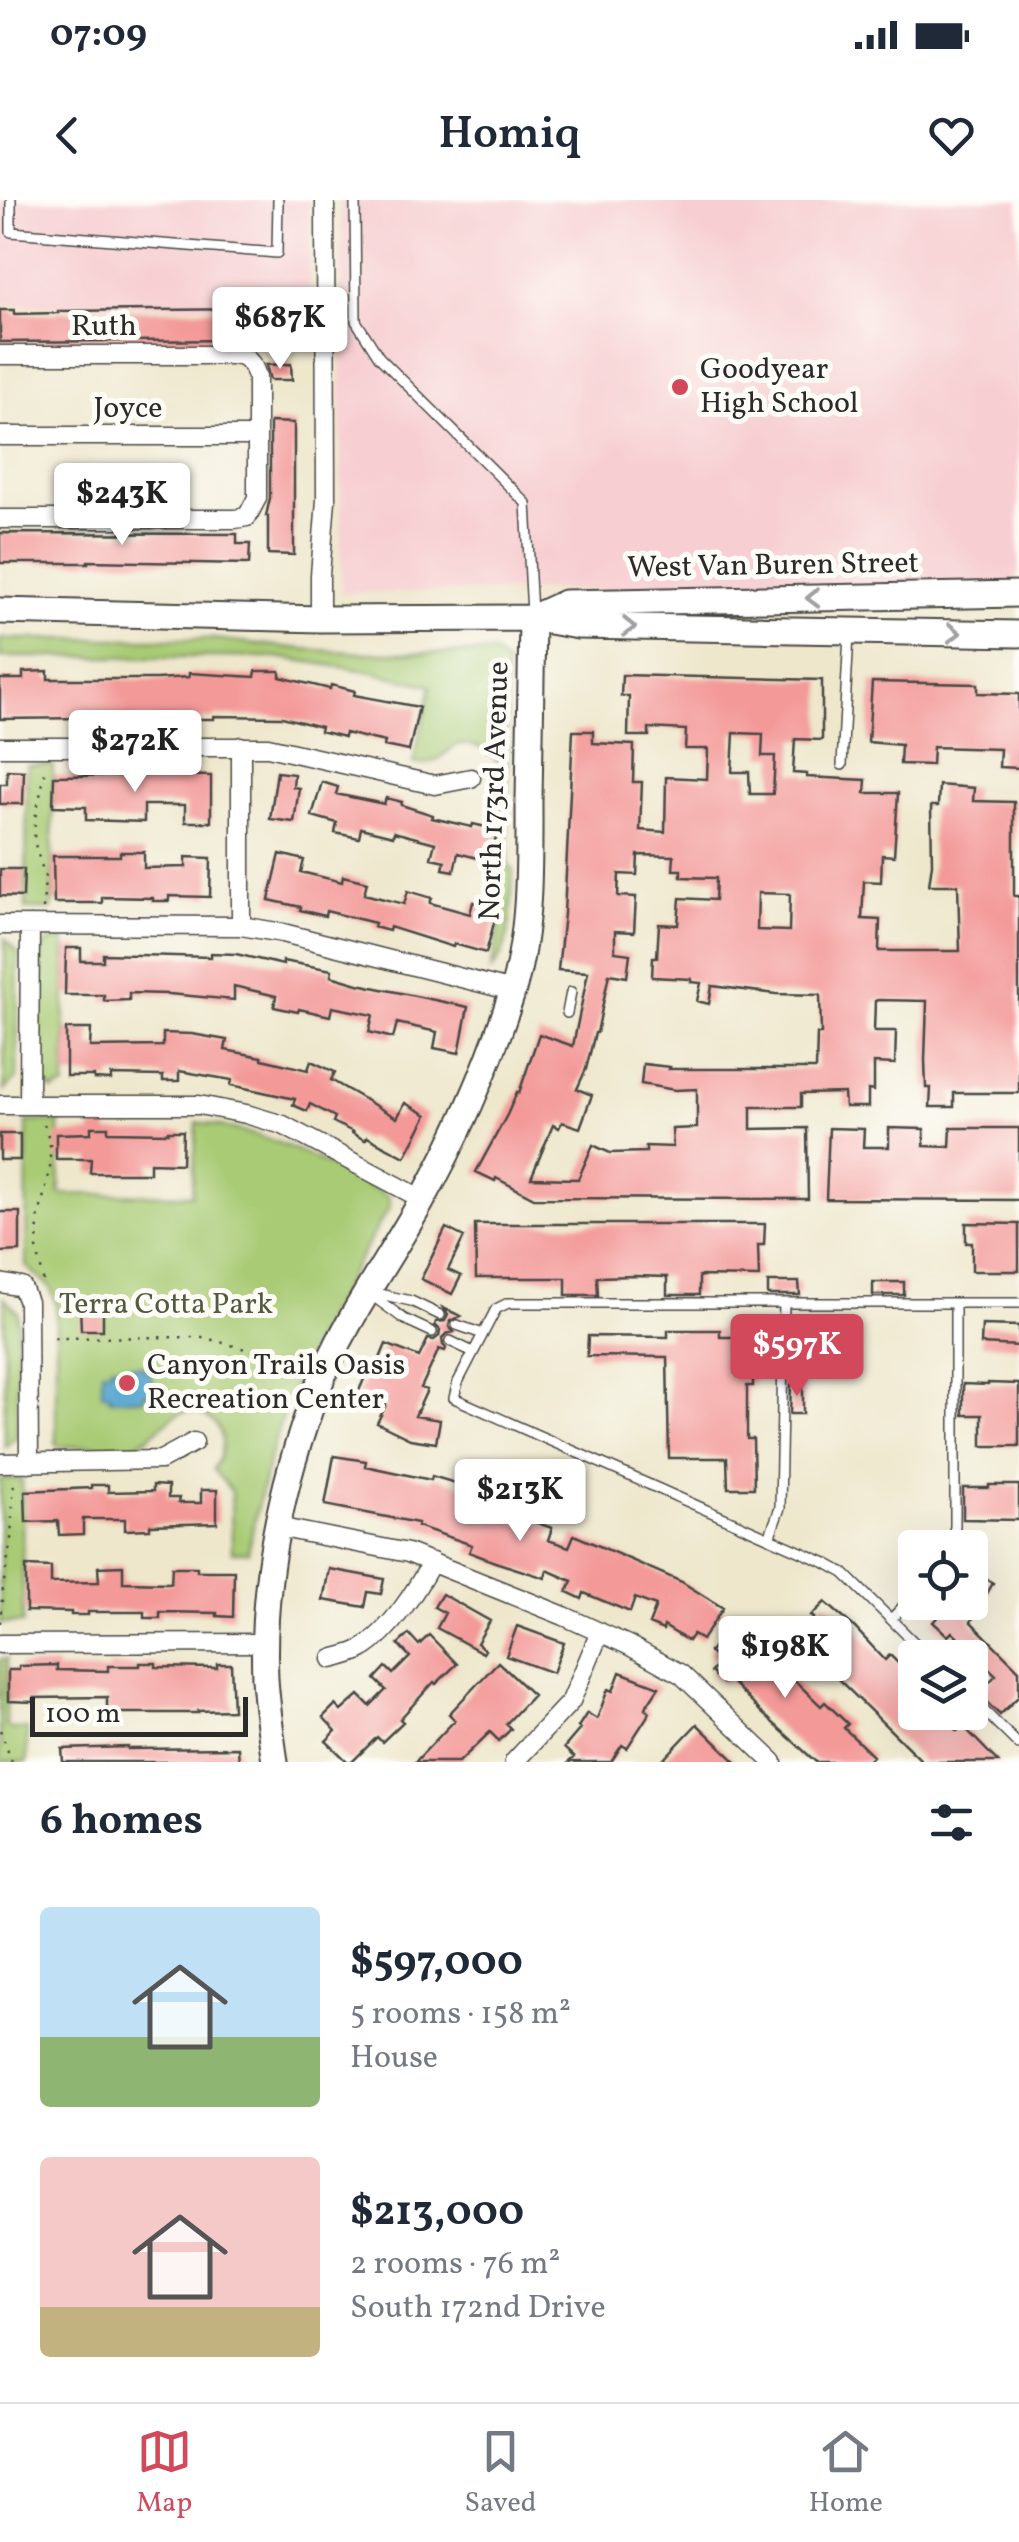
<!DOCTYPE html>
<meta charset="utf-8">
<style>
:root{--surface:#fff;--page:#f2f2f3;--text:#1f2937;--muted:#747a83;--line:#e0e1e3;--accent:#d1495b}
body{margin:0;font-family:Vollkorn,serif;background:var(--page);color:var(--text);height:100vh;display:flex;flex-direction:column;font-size:38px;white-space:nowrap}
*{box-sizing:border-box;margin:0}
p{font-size:32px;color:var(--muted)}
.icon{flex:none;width:55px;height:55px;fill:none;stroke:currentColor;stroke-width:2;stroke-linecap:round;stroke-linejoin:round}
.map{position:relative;height:1562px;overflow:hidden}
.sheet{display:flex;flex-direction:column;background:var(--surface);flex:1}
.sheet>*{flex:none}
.controls{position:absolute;left:898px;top:1330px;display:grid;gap:20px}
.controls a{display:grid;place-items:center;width:90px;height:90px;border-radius:10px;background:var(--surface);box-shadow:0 10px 40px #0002;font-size:50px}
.scale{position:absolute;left:30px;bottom:25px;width:218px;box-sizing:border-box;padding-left:10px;border:5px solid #2b2b2b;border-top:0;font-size:28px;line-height:35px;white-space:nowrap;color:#2b2b2b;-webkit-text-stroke:8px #fdfcf7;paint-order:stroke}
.price{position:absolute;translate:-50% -85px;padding:0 22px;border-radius:10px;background:#fff;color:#222;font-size:32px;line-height:65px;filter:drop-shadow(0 2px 5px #0008)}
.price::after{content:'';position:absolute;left:50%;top:60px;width:30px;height:22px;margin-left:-15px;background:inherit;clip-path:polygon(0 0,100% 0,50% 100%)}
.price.selected{background:var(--accent);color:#fff}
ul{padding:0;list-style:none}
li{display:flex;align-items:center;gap:30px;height:250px;padding:0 40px}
li span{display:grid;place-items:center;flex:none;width:280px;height:200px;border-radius:10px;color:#555}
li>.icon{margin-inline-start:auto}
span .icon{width:120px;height:120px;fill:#fffc;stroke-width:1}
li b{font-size:42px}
h2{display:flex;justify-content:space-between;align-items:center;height:120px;padding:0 40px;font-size:42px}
.status{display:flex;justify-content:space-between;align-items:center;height:70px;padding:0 50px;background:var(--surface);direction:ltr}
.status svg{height:28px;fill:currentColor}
header{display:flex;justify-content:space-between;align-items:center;height:130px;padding:0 40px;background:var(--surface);font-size:45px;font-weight:600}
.menu{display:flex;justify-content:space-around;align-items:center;height:140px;border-top:2px solid var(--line);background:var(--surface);font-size:28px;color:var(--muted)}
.menu a{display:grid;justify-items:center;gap:5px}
.menu .selected{color:var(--accent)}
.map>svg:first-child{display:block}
.built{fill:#f7cfd2}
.green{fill:#a9cb74;stroke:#6a7b50;stroke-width:2.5}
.water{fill:#54a5cf;stroke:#40687d;stroke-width:2.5}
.building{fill:#f39998;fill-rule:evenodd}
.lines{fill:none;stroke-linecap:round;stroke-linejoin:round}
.lane-casing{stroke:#484743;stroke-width:12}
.street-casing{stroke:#484743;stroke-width:21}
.secondary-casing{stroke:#484743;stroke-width:29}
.path{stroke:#484743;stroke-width:2.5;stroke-dasharray:2.5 8;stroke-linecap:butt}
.lane{stroke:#fff;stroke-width:9}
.street{stroke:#fff;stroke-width:18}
.secondary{stroke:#fff;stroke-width:25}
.oneway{stroke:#a0a0a0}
.poi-dot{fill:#d1495b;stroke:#fdfcf7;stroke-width:4}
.labels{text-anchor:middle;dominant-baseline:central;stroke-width:10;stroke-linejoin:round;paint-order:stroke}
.street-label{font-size:30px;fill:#2b2b2b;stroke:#fdfcf7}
.poi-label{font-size:30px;fill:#2b2b2b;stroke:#fdfcf7;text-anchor:start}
.park-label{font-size:30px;fill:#515b41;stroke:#fdfcf7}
</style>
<div class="status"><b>07:09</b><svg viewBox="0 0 49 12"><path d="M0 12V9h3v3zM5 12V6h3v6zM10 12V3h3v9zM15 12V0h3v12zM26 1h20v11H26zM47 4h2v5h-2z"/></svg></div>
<header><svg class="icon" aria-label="back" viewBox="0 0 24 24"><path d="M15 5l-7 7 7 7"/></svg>Homiq<svg class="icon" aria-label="heart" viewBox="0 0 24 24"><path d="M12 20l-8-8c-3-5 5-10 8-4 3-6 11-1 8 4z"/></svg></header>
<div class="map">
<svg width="1019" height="1562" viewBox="0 0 1019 1562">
<rect width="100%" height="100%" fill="#fdfcf7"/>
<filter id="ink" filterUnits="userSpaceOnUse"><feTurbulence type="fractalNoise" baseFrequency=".01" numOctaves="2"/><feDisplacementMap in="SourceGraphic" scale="20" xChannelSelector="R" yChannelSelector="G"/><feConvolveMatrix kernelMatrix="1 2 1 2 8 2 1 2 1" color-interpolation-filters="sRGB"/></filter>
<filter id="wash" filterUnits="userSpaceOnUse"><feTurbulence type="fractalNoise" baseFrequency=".0048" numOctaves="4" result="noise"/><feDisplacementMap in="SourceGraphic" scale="40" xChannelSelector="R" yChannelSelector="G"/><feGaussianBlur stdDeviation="2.25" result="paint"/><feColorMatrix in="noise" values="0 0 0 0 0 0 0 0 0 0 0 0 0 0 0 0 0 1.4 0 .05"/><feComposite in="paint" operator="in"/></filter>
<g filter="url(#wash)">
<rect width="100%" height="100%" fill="#eee7cc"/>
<!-- built -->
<path class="built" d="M0,0H310L309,107L0,105Z
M341,0H1019V373L1015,374V385L341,393Z"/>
<!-- green -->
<path class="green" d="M0,439H215L302,449L363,453H494L506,464L508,665L513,670C511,702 514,746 491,770L500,722L502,570C491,549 481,545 458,544C441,555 434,568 413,563L431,486L367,471L276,457H0Z
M27,565H53L52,709H26Z
M5,739L18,753L17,878L4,891Z
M51,740H65V886L53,891L39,878V761L42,748Z
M27,921L59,922L60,994L192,995L197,922C273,933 322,961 389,997L390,1007L379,1024C347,1082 310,1140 287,1203C270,1251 258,1301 248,1352H232L231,1291L213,1269C220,1260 223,1251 222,1239C221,1230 217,1224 210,1219C175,1194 161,1237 134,1245L59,1247L56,1243V1103L50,1087L26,1066Z
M4,1098L18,1112L17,1236L5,1247Z
M0,1279H22L23,1423H0Z
M0,1459H7L6,1525L11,1529H27V1562H0Z"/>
<!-- water -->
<path class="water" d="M110,1166H143L144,1171H151V1194H144L143,1199H110V1194H102V1171H110Z"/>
<g id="blocks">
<!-- building -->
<path class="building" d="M251,109L252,135L241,130V140L0,142V110H14V114L58,113V111Z
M270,112L296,125L283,151L257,138Z
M291,164L292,180H270L266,165Z
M270,222L294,223V355L268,354V316H266L270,298Z
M0,333L237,334V344H250L249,364L88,361V363H0Z
M48,471V479H156L189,477V473L255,477L256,471H280V477L330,489L331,485L355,491L354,495L419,507L409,551L384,546L385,542L345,533L344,537L320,531L321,527L282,517L214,516V519H172V524H157L156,519L105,518V524H89V518L0,519V479H23V472Z
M622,475L822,480V540L795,539L793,573L807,574V577L866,580L865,593H898L894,656L882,655L881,682L864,681L862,719L880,720L879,751H960L958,685H929L932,664L931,606H938L939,585L974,588L973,601L1014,602V696H1019V893H954V907H930L931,888H926L925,860L927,801L878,800L875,801L874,831H896L895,864L874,863V891L868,890V907H845L844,893L801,894V907H751V929L807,928L808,999L534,998L496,978L495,981L476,972L507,915L517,892L519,893L539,834L573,846L588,772L558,770L564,714L573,531H593V543L634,545L633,582H642L640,630L665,632L666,577L707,579L708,549H685L686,530L649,528V536H628L629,496H621ZM734,533L763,534L762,556H775L773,594H750L749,572H732ZM638,655L674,656L673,670H681V677L716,678L715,700L680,698L678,725L659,724L657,757H653L652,777L691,779V782L701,783L697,801L709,804L712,786L776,794L820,795L821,834H817L816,869H669L670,867L643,864L641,884L675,890L697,889V928L672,929L673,947L646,946V952L610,953L593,945L578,979L531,978L553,925L559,928L562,922L580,928L592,895L577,889L586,869L595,833H597L609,774L627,777L630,754L615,752V731L634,732L636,697L618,696L619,674L637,675ZM758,693L790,694L789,731L757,730Z
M872,482L978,484V493L1019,494V568L999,567L1000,549L933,547L932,565L900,564L901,545L868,542Z
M153,569H169V575L211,576V622H185V605H144V622L86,620V607L53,606L54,576L152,575Z
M7,570L24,571L23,604H0V584H7Z
M277,572L294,574L293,587L299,588L294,622L270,619Z
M322,582L338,587L336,594L384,604L386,598L402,602L401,605L433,615L432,618L472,627L473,624L498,630L489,661L458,653L454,671L443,669L445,661L431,658L435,643L394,632L393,636L361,628L359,638L335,633L337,623L312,616Z
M120,652H144V668L186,667V657L211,658L210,697L169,696V701H153V698L102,697V703H54L53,656H120Z
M280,654L304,660L301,672L342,682L343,676L367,682L364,694L404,704L408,691L432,698L430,703L470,714L473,702L498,708L486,753L454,744L453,747L390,727L389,731L374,727L375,723L326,711L325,716L300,710L301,707L269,700Z
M0,669H24L23,697L0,696Z
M66,748H81V761H103V754L211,757V753L236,754L283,765V761L332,770L331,776L358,784L468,807L459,853L434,848L437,832L397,823L393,838L369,832L373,815L332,807L330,816L299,809L298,812L274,807L276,796L234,786V800L169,794L129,793V800L104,801V795H65Z
M66,829H91L90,847L163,846V833L192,834L227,840L225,850L262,857V859L308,870L311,861L335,872L331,880L397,918L405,903L427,915L405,957L367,937L365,940L352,933L353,932L333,922L335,917L310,904L307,911L293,905L295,899L231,885L232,880L179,871V881H163V876L111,875V880L94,879V876H66Z
M91,927H108V932L168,933V931H183L182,964L150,963V973H90L91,959H56V934L91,933Z
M829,928L864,929L863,947H889V928L924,929V946L950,947L951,928H1019V1000L826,999Z
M0,934H20V960H0Z
M0,1012H20V1051L0,1052Z
M966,1023L1019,1024V1071H972V1043H966Z
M475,1024H765L764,1045H758L759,1077L699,1076V1095H667V1077L636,1076L597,1077L598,1095H566V1078H476Z
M446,1028L464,1037L448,1070L461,1076L452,1094L421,1079Z
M768,1082H799L800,1095H768Z
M873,1082H904V1095H873Z
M80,1105H103V1130H81Z
M443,1108L461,1116L450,1121L449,1127L454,1132L446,1134L442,1138L443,1145L446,1148L445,1151L439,1149L421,1188L427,1190L415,1216L440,1220L436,1243L410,1239L377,1223L386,1205L358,1193L368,1170L374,1173L386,1144L419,1157L428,1139L434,1140L439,1136L440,1130L435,1125L436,1122L445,1121L448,1115Z
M982,1125L1019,1126V1146L981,1144Z
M668,1130H720V1137H753V1186H747V1239H753L754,1288H728L727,1258H669L667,1157L587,1156L588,1136L668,1137Z
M988,1183L1019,1184V1246H982V1215H963V1184L988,1185Z
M791,1184H803V1214H790Z
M334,1256L366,1261L365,1266L431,1280L432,1276L462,1285L463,1282L475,1286L469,1304L527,1327L529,1320L552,1328L548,1340L569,1347L574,1335L682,1382L723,1408L702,1440L693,1434L688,1441L664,1426L663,1430L649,1424L656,1406L635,1398L630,1412L584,1393L582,1399L567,1392L572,1381L547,1370L545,1378L495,1362L469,1352L472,1345L417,1326L418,1323L325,1305Z
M91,1285H108V1292L153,1291V1285L168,1286V1298H179L178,1303H201V1290H217V1323L150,1325V1329L125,1330V1319H83V1334L59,1335L58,1321L26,1322L25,1291L91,1288Z
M989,1285H1019V1320L963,1319V1288H989Z
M26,1366L51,1367V1383L99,1382L98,1367L123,1366V1382L171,1383L172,1367H197V1371H234L233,1417L217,1416V1413L160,1412V1418H144V1412H88V1415H71V1412L26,1411Z
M329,1369L384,1379L381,1394L368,1392L365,1407L323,1400Z
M976,1373L993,1383L971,1422L1019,1470V1496L1000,1515L978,1494L996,1475L952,1432L948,1436L933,1422L952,1402H970V1383Z
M442,1394L490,1421L477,1443L485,1450L483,1453L437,1428L445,1413L434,1407Z
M825,1402L854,1427L885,1460L890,1455L915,1480V1512H939L957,1531L963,1526L998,1562H923L796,1438L814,1418L811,1416Z
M739,1421L762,1443L754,1451L787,1485L793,1479L821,1506L825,1502L848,1524L844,1528L873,1556L867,1562H816L761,1512L728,1478L723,1483L711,1472L720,1462L709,1452Z
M517,1426L564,1443L553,1473L506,1456Z
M409,1434L419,1445L429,1435L457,1464L436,1484L434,1482L400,1519L403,1522L382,1542L377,1537L352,1562H348L326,1541L336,1531L323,1517L335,1505L341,1511L359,1495L370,1506L386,1490L375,1479L386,1467L393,1474L410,1457L398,1444Z
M498,1462L533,1495L506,1524L511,1529L499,1541L490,1532L459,1562H415L455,1520L449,1514Z
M140,1463H156V1467L217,1468V1464H231L233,1510L198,1511V1513H107V1497L33,1498V1502L8,1501V1470H19V1466L57,1465V1470L108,1471V1466H140Z
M620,1472L659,1487L645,1508L649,1512L647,1517L627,1548L622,1545L611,1562H569L574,1557L564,1548L580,1529L578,1527L587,1513L597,1519L608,1489L613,1491Z
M697,1524L736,1562H661Z
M128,1547V1549L238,1548L239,1562H63L62,1549Z"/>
</g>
</g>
<g filter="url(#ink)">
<use href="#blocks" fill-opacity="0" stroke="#484743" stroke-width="2.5"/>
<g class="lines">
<!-- lane casing -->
<g class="lane-casing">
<path id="lane" d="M11,0V32L277,53L278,0
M355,0L356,121L379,157L526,303L532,414
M842,565L849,434
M567,813L571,792
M371,1092L411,1101L440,1115
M370,1094L404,1119L432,1132
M457,1125L483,1134
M450,1141L473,1152
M769,1338L780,1308L784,1103
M949,1348L955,1327V1103
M891,1419L915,1394
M930,1458L844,1373L826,1363L454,1198L458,1182L496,1109L508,1103H1019
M970,1497L1019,1545"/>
</g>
<!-- street casing -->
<g class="street-casing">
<path id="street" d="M0,155H240C250,160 254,166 257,177V298L247,317L235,319H0
M0,236H257
M320,419V375L326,300L325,0
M241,546V726
M0,547H268L435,585L471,578
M0,725L241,726L283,733L513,791
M0,905H199L246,914L283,925L422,999
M29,905L30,725
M0,1083L22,1087L28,1102L29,1263
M0,1263L161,1260L194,1242
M277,1327L408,1353L564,1416L628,1445L681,1474L773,1562
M0,1444L266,1443
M332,1459C342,1456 353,1454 362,1449C392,1429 415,1392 432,1362
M514,1562L571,1501L600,1432"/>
</g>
<!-- secondary casing -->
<g class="secondary-casing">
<path id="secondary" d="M0,411L320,419L532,418L578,426L1019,434
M532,418L565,403L1019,394
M275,1562C271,1535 267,1507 265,1479C261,1381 282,1281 317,1190C342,1125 386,1064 420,1004C457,938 488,868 511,796C531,733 529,665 529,600C530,539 531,479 532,418"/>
</g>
<!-- path -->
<path class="path" d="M486,551L494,547L509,548
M43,709L45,677L34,641L35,618L47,565
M44,924L50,942V970L38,1020L37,1048L44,1084
M54,1138L202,1137L285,1160L303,1175
M286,1159L313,1153
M0,1423L3,1387L11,1340L14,1277
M0,1530L12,1562"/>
<!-- lane -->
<use href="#lane" class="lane"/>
<!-- street -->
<use href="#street" class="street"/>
<!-- secondary -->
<use href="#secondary" class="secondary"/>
</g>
<!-- one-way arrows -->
<defs><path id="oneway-chevron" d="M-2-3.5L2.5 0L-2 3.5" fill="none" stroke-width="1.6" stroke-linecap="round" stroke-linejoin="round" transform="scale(2.5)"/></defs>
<g class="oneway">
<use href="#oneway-chevron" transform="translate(813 398) rotate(179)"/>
<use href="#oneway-chevron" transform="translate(629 427) rotate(1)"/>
<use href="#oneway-chevron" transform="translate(954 433) rotate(1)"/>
</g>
</g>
<!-- markers -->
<g class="poi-dot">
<circle cx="680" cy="187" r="10"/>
<circle cx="127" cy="1183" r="10"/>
</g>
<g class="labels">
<!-- street labels -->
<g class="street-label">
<text x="104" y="127">Ruth</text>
<text x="128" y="209">Joyce</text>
<text transform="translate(773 366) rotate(-1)">West Van Buren Street</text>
<text transform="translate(495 591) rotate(-88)">North 173rd Avenue</text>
</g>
<!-- poi labels -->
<g class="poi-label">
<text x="700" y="170">Goodyear<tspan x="700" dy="34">High School</tspan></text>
<text x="147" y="1166">Canyon Trails Oasis<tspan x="147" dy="34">Recreation Center</tspan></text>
</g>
<!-- park labels -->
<g class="park-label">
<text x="166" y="1105">Terra Cotta Park</text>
</g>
</g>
</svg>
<div class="controls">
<a><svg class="icon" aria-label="locate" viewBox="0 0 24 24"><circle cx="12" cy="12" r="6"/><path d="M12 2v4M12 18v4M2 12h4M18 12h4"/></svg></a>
<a><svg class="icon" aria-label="layers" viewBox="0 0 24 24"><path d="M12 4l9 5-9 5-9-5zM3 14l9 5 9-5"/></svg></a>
</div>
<div class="scale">100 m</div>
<b class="price" style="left:280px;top:172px">$687K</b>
<b class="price" style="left:122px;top:348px">$243K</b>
<b class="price" style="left:135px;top:595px">$272K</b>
<b class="price selected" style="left:797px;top:1199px">$597K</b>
<b class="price" style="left:520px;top:1344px">$213K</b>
<b class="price" style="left:785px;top:1501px">$198K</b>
</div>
<section class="sheet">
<h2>6 homes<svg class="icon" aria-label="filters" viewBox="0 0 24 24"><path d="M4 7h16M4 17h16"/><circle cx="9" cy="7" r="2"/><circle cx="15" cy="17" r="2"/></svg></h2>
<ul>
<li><span style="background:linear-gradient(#bfe0f5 65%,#8fb573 0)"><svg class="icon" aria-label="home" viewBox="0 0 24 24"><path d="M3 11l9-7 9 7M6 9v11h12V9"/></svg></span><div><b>$597,000</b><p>5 rooms · 158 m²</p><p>House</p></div></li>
<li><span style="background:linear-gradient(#f6c9c9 75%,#c2b280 0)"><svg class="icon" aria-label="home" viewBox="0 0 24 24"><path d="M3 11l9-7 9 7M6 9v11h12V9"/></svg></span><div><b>$213,000</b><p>2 rooms · 76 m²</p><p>South 172nd Drive</p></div></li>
</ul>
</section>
<nav class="menu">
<a class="selected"><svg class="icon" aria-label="map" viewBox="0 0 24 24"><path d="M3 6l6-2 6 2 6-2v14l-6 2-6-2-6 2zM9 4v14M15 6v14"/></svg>Map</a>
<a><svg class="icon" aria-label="saved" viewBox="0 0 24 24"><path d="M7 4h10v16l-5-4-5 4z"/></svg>Saved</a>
<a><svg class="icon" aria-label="home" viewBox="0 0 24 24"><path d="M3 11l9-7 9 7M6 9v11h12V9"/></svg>Home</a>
</nav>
